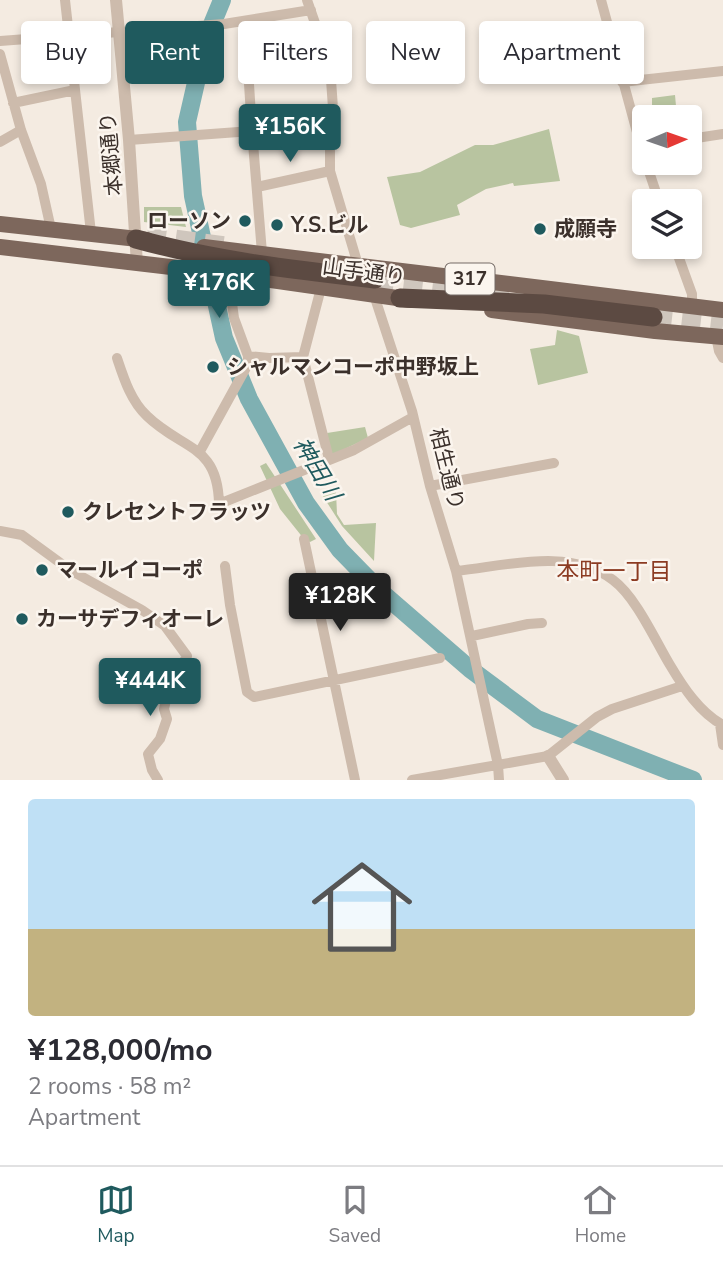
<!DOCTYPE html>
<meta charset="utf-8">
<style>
:root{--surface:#fff;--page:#f7f7f7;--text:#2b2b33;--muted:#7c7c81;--line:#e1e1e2;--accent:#1f5a5e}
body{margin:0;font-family:"Nunito Sans","Noto Sans JP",sans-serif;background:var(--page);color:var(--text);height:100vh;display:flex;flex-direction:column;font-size:26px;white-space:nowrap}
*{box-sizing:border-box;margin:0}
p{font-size:23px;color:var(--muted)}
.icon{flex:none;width:38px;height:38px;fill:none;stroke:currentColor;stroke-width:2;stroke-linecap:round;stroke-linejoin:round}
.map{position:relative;height:780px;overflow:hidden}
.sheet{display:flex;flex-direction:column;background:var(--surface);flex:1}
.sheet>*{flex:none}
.banner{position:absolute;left:21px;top:21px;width:682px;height:63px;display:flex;gap:14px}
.needle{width:46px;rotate:88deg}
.buttons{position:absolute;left:632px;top:105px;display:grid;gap:14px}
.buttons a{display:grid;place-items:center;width:70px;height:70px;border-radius:7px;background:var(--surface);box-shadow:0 4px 10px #0003;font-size:35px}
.price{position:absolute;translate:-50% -60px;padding:0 16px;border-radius:7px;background:var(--accent);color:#fff;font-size:23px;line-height:46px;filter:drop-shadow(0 2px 4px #0008)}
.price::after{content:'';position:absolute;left:50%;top:42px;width:21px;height:16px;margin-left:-10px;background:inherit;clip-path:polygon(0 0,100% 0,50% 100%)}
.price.active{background:#222;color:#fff}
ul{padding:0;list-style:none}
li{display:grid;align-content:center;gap:14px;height:371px;padding:0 28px}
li+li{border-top:2px solid var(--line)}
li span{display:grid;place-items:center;height:217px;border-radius:7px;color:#555}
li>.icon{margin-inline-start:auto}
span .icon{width:126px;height:126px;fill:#fffc;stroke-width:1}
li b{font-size:30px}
.chip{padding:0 24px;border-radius:7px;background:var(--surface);box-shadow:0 4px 10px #0003;font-size:24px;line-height:63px}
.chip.active{background:var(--accent);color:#fff}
.menu{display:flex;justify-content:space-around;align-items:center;height:98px;border-top:2px solid var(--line);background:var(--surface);font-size:19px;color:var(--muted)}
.menu a{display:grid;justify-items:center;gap:4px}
.menu .active{color:var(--accent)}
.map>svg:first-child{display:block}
.green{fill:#b8c4a0}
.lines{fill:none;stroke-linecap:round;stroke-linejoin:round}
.river{stroke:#7fb0b2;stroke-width:18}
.motorway-tunnel{stroke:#cfc6bd;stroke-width:19;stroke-dasharray:19 10;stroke-linecap:butt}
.minor{stroke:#cdbbac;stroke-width:10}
.tertiary{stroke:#cdbbac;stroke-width:12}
.primary{stroke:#7d675c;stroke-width:16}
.motorway{stroke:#5c4a42;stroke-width:19}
.poi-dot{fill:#1f5a5e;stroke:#fbf5ee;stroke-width:2.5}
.labels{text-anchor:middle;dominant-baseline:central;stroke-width:5;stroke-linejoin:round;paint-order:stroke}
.shield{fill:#fbf5ee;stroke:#756b66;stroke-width:2}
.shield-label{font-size:19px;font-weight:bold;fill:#3b302b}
.street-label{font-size:21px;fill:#3b302b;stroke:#fbf5ee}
.poi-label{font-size:21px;font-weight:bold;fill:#3b302b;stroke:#fbf5ee;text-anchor:start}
.water-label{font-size:23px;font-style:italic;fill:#1f5a5e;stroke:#fbf5ee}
.neighbourhood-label{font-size:23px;fill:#8c3b22;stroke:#fbf5ee}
</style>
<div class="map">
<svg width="723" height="780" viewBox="0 0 723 780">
<rect width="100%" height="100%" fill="#f4ebe1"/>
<!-- green -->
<path class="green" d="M675,95L677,117H644V141L636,117L652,114V98Z
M549,129L560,181L514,186L513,183L486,189L457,205L460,215L411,228L400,225L387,177L420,172L475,145H493Z
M144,207H181L186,227L144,222Z
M557,330L579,336L588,373L538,385L530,349L555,345Z
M365,427L368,438L332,455L327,433Z
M266,463L316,539L310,542L304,539L280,509L260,466Z
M336,492L337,514L344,525L376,523L374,561L342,526L321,493Z"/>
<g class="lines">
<!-- river -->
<path class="river" d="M222,0L206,39L187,122L193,196L224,338L249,399L306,503L340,550L381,592L470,669L537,719L693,780"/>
<!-- motorway-tunnel -->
<path class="motorway-tunnel" d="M147,235L225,246
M375,279L452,288L517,291
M653,317L723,325"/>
<!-- minor -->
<path class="minor" d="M65,0L91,233
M307,0L330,66L333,108L330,147V171L358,265
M601,0L644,158
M0,41L224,24L311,10
M0,54L21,130L41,184L51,229
M561,76L616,61
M622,82L723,71
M13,103L75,90
M690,139L723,134
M129,140L252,131L245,21
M0,142L21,130
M646,163L659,201
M257,187L330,171
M675,247L692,294V307
M262,253L252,131L331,124
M321,288L303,357L329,459
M374,295L412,411L430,486L456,571L498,765L499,780
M716,336L719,351L723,358
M248,356L269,358L303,357
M117,358C124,379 131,401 147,416C182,450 218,444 219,504L354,450L413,417
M199,453L248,364V356L234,318L228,274
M430,486L554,463
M0,531L22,535L70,570L142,610L165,626L187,656L168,691L164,709L167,719L160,739L148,754L152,770L158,780
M304,539L355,780
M225,566L230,605L247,692L254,697L440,658
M456,571C506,566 569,547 613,580C636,597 655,640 670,665C683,687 700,713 723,725
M352,581L365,594
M472,636L528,624L542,623
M720,724L723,745
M412,780L548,756L597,717L612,709L682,686"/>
<!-- tertiary -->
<path class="tertiary" d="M116,0L129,140L137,264
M548,756L563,780"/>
<!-- primary -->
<path class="primary" d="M0,224L147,240
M0,247L222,273L411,300
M204,247L723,310
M492,310L655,331L723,337"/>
<!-- motorway -->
<path class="motorway" d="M136,239C215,261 295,270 375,279
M400,298L544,304L653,317"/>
</g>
<!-- markers -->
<g class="poi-dot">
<circle cx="245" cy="221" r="7"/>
<circle cx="277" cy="225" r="7"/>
<circle cx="540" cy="229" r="7"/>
<circle cx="213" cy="367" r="7"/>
<circle cx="68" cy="512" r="7"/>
<circle cx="42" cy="570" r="7"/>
<circle cx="22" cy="619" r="7"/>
</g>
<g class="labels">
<!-- shield labels -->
<rect class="shield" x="445.5" y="263.5" width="49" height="31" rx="5"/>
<g class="shield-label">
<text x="470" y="279">317</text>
</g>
<!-- street labels -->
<g class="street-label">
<text transform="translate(111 154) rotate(-95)">本郷通り</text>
<text transform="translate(364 272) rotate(8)">山手通り</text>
<text transform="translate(447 469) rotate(76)">相生通り</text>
</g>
<!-- poi labels -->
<g class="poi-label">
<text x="231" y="221" text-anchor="end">ローソン</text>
<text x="291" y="225">Y.S.ビル</text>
<text x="554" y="229">成願寺</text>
<text x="227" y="367">シャルマンコーポ中野坂上</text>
<text x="82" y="512">クレセントフラッツ</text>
<text x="56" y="570">マールイコーポ</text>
<text x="36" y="619">カーサデフィオーレ</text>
</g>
<!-- water labels -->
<g class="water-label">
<text transform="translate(317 469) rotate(59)">神田川</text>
</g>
<!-- neighbourhood labels -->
<g class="neighbourhood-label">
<text x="614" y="571">本町一丁目</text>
</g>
</g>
</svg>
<div class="buttons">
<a><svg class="needle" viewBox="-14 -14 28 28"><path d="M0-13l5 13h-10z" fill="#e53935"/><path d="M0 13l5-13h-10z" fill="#7c7c81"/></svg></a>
<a><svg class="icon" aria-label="layers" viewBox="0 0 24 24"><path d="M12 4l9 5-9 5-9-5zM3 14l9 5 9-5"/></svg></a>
</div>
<b class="price" style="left:290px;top:164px">¥156K</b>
<b class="price" style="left:219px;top:320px">¥176K</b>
<b class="price active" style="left:340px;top:633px">¥128K</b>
<b class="price" style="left:150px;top:718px">¥444K</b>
<div class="banner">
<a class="chip">Buy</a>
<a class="chip active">Rent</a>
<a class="chip">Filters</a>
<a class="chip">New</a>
<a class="chip">Apartment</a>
</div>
</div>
<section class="sheet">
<ul>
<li><span style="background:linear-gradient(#bfe0f5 60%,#c2b280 0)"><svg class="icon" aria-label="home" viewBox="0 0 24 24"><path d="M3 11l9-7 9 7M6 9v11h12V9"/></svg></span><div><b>¥128,000/mo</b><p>2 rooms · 58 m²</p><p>Apartment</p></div></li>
</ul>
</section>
<nav class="menu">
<a class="active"><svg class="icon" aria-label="map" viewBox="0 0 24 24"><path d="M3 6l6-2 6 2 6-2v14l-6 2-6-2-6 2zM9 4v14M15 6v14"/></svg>Map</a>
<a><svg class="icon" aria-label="saved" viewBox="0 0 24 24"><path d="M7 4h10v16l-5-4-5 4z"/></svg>Saved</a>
<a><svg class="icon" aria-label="home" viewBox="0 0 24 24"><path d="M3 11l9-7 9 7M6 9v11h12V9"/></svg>Home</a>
</nav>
